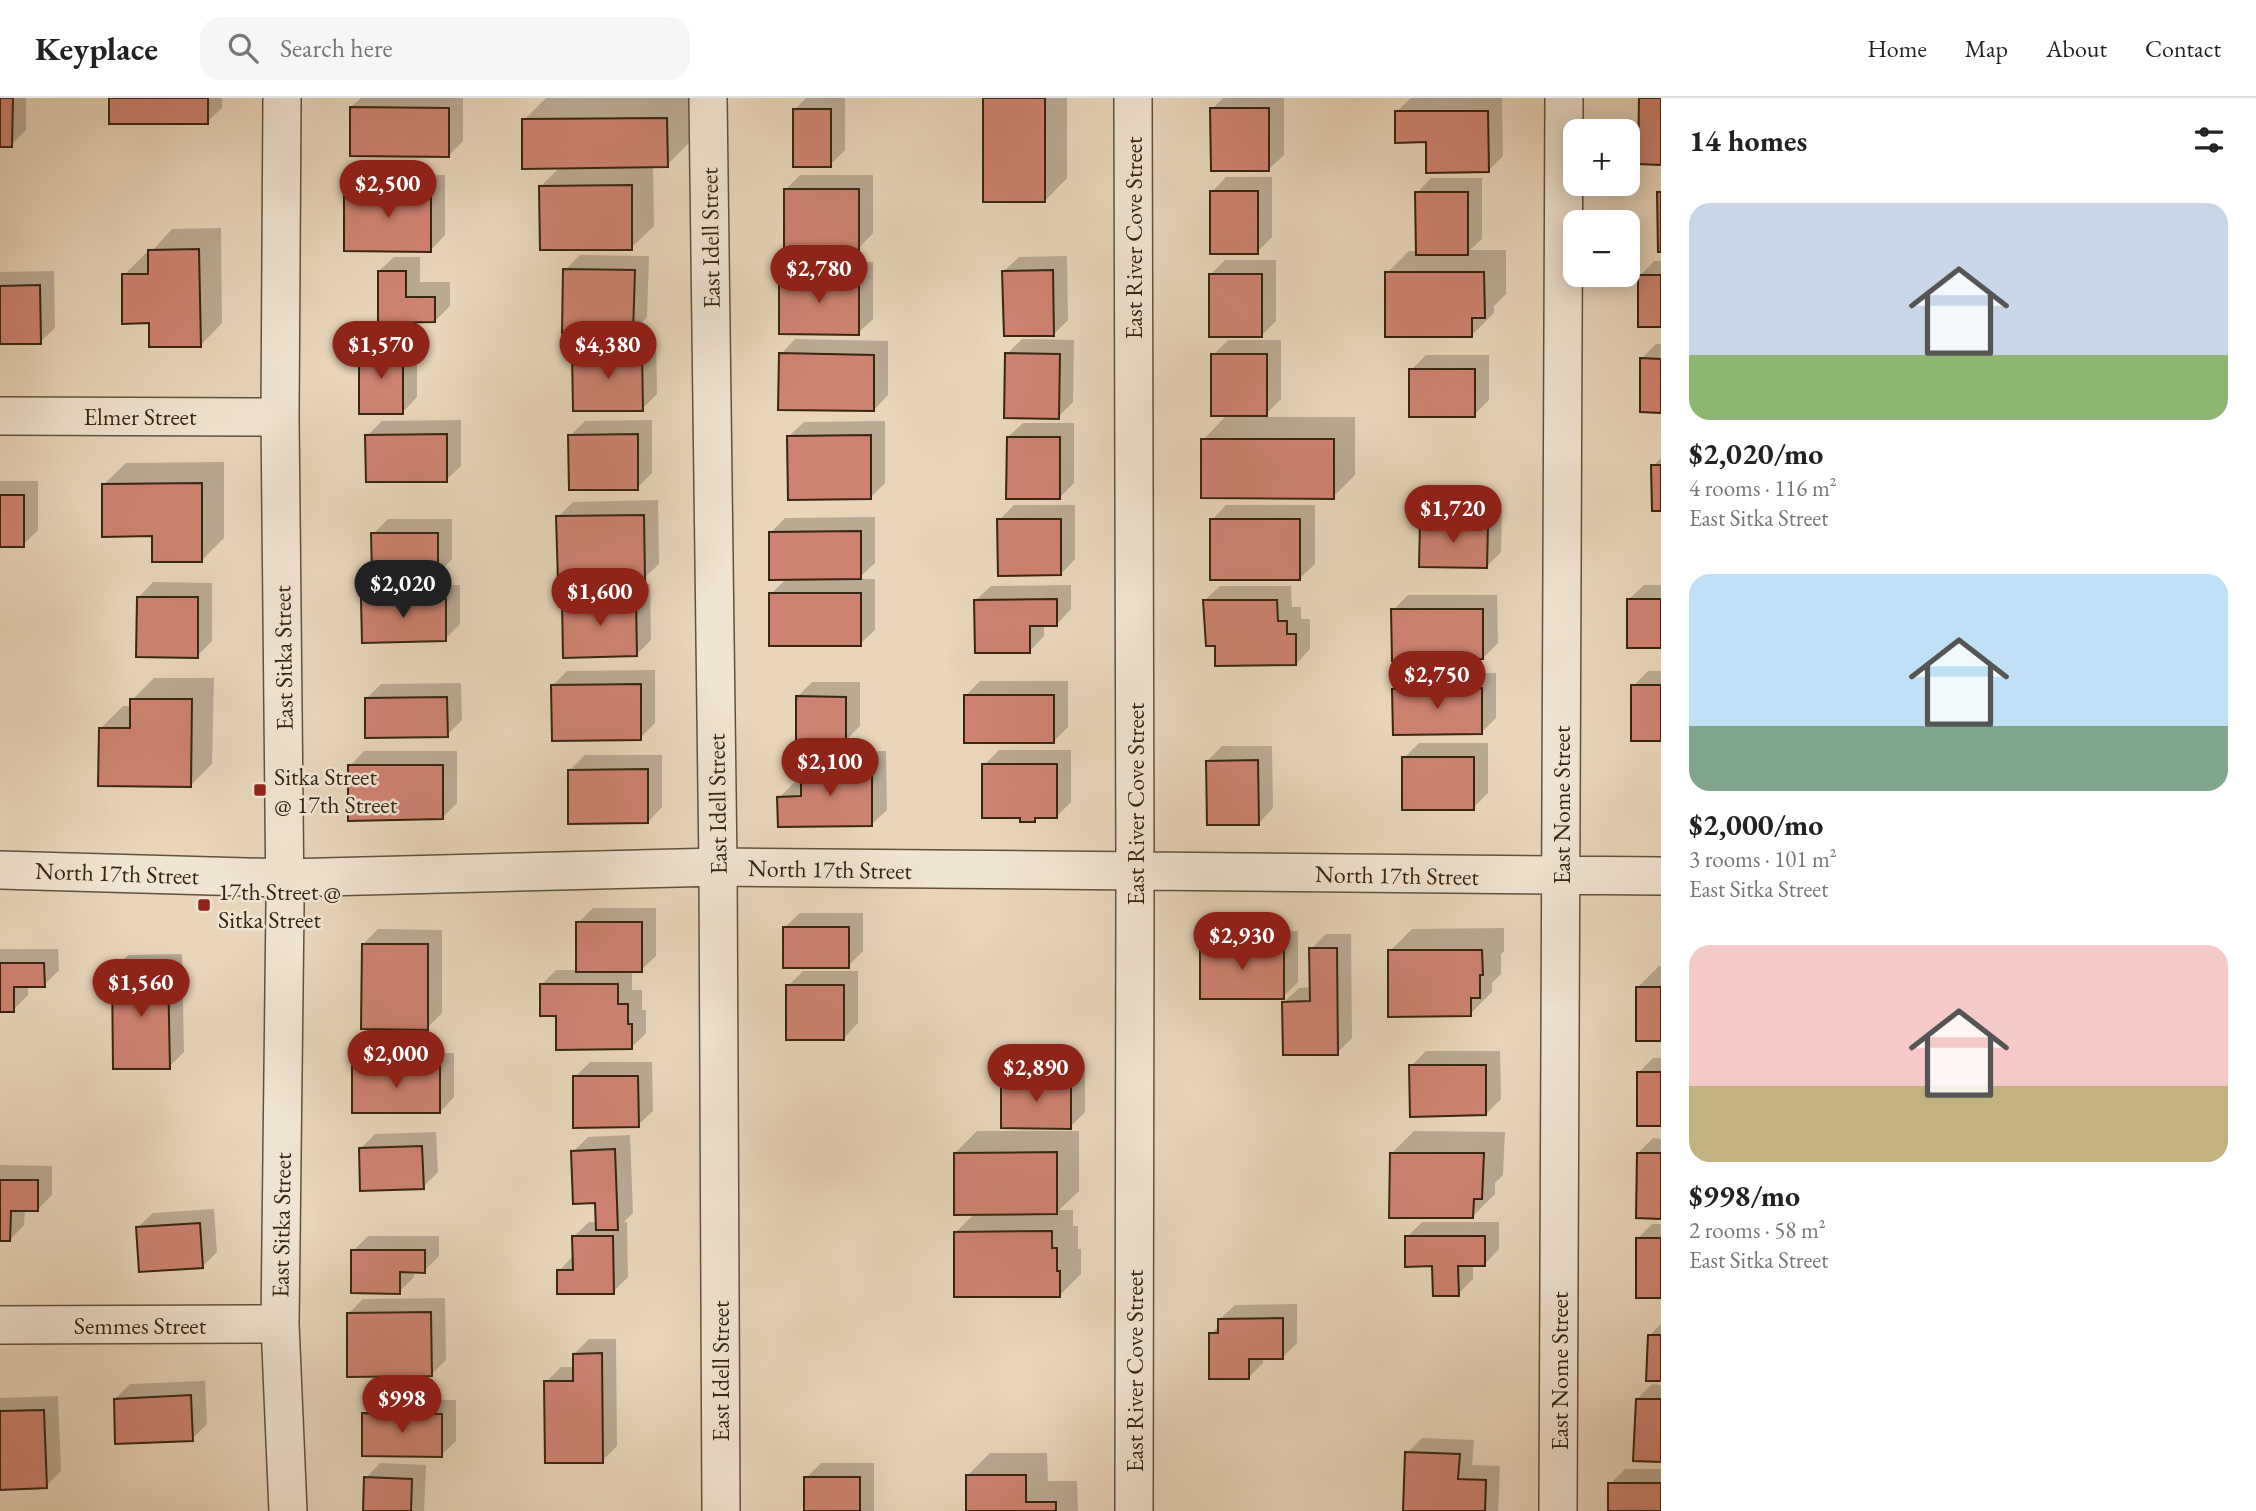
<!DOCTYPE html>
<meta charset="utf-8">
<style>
:root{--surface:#fff;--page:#f6f6f6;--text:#222;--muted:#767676;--line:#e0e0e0;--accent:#8f2418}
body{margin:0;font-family:"EB Garamond",serif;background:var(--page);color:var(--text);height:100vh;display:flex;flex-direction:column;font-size:26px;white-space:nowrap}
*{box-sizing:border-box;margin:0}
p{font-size:23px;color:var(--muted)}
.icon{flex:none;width:38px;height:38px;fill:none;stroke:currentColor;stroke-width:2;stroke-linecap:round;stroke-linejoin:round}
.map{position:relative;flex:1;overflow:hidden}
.panel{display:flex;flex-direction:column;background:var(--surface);width:595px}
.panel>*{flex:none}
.tools{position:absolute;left:1563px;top:21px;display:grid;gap:14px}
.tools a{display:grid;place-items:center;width:77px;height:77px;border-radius:14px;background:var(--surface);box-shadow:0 4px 18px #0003;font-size:35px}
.price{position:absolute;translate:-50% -60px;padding:0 16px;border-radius:24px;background:var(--accent);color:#fff;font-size:23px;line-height:46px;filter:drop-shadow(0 2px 4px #0008)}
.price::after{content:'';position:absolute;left:50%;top:42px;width:21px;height:16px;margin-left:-10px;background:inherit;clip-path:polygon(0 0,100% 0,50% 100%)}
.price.current{background:#222;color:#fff}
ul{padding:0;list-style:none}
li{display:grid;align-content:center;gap:14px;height:371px;padding:0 28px}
li span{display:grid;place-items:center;height:217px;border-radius:21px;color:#555}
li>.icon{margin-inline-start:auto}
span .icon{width:126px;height:126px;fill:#fffc;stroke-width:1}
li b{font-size:30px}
h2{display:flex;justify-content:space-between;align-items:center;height:84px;padding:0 28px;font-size:30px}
header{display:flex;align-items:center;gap:42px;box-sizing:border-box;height:98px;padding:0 35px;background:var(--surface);border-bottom:2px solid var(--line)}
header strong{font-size:33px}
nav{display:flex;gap:38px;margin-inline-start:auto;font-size:24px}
.search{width:490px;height:63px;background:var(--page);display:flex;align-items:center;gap:18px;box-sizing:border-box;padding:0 24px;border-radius:21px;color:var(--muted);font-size:26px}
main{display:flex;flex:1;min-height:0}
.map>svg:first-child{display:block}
.shadow{fill:#0003}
.building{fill:#ce8271;stroke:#372610;stroke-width:2}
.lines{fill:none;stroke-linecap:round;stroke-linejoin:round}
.minor-casing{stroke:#63523a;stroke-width:40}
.minor{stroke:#f0e4d2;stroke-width:37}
.poi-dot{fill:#8f2418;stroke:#f0e4d2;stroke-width:2.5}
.labels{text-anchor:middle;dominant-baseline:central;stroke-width:5;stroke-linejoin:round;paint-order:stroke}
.street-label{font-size:24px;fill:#372610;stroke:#f0e4d2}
.poi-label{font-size:24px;fill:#372610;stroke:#f0e4d2;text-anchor:start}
</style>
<header>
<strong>Keyplace</strong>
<div class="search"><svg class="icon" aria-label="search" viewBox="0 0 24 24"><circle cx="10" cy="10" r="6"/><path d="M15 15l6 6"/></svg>Search here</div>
<nav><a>Home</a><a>Map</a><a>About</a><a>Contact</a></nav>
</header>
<main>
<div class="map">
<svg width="1661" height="1413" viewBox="0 0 1661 1413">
<rect width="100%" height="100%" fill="#e8d5ba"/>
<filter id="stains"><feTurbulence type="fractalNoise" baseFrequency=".00286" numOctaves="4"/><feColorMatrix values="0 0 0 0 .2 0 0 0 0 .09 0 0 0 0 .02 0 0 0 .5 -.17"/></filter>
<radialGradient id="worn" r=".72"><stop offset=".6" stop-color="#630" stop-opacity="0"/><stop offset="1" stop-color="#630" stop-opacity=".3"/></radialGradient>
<!-- shadow -->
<path class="shadow" d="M0,0H26V32L11,47H0Z
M111,0H222V10L207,24Z
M361,0H463V43L448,58L351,9Z
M546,0H689V45L667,67H653L654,128L631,150L540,89L561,68L524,22Z
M806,0H845V52L830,67L795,11Z
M985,0H1067V80L1045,103Z
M1223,0H1284V57L1269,71L1212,11Z
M1411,0H1502L1503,58L1489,72L1427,42L1396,14Z
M360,76L445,77V137L431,152L345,90Z
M800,77H873V135L859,150L785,92Z
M1226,79H1272V139L1257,154L1212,94Z
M1431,80H1482V141L1470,152H1506V196L1494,208V215L1471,238L1387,175L1409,153H1417V95Z
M221,130L222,225L200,248L150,223L124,177L146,155H150L172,131Z
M580,157L649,158L647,219L633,234L565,172Z
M1067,158L1068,222L1054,236L1004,173L1019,159Z
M394,159H420V184H450V208L435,223H379V173Z
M1225,162H1276V223L1261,238L1210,177Z
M796,163L873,164V221L858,235L781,178Z
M1654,163H1661V227L1640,178Z
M54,173L55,230L40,244L0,245V174Z
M376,237H417V299L403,314L361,252Z
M656,239L657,296L642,311L574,254L589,240Z
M795,241L888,243V297L874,312L781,256Z
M1022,241L1074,242L1073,304L1058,319L1007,256Z
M1228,242H1281V301L1266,316L1213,257Z
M1656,246H1661V313L1641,261Z
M1426,257H1489V302L1474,317L1411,272Z
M1225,319H1355V377L1333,399L1203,342Z
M461,322V368L446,382L367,338L382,323Z
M652,322V375L637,390L570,338L585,323Z
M885,323V385L871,399L789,338L804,324Z
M1023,325H1074V385L1060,399L1008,339Z
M1661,360V411L1653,368Z
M224,364V440L202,462L154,436L103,387L126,365Z
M0,383H38V432L23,447H0Z
M658,402L659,466L644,480L558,419L573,404Z
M1014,407H1075V461L1061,476L999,422Z
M1226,407H1315V466L1300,480L1212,422Z
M1436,410L1502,411L1501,454L1486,469L1421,425Z
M875,419V465L858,481H875V532L860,546L771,496L787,480L770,435L785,420Z
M388,421H452V461L438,476L373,436Z
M153,484L212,485V543L197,558L139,499Z
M650,486L651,542L636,557L564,502L578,488Z
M377,487H460V526L445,541L363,502Z
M1071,487V511L1057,526H1044V538L1030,553L976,502L991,488Z
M1644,487H1661V548L1629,501Z
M1220,488H1291L1292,509H1301V521H1310V551L1296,566L1217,546L1205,502Z
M1408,497H1497L1498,545L1483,560L1393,512Z
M655,572V625L640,640L552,588L567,573Z
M1648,573H1661V642L1633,588Z
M1496,575V620L1482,634L1394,591L1409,577Z
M154,580H214L212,666L190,688L101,630L123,608H132V602Z
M980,583H1068V629L1054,643L965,598Z
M812,584H860V628L845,643L797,599Z
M461,585L462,622L447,637L366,601L381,586Z
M1419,645H1488V695L1473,710L1404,660Z
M1222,648H1272L1273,710L1259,725L1207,663Z
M999,652H1071V704L1057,718H1038L1034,722L984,667Z
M364,653H457V705L442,720L350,668Z
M886,653L887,712L872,726L779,700L794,685H803V669L817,654Z
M585,657H662V709L648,724L570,672Z
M593,810H656V858L641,872H632V892H642V912H646V935L631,950L558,916L542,886L556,872H577L578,825Z
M800,815H863V853L848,868L785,829Z
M1504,830V853L1501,856V876L1492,885V894L1470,916L1390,853L1412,831Z
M378,831L442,832V915L427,930L363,846Z
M1298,833V884L1283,899L1202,848L1217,834Z
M1326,836H1351L1352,940L1337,955L1284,904L1299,890L1312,889L1311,851Z
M0,851H58L59,872L44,887H28V897L13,912H0Z
M182,856L184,954L169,969L114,872L128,857Z
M1659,868H1661V941L1637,890Z
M803,873H858V925L844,940L788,888Z
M1426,953H1500L1501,1001L1486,1016L1411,968Z
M369,955H454V999L440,1014L354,970Z
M1653,960H1661V1026L1638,975Z
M590,964H652L653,1013L638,1027L575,979Z
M1018,967H1085V1014L1070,1029L1003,982Z
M977,1033H1079V1093L1059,1112H1073V1128H1078V1151H1081V1176L1059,1198L955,1135L975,1115L955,1055Z
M1414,1033L1505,1034L1503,1077L1495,1085V1096L1473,1118L1392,1055Z
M436,1034L438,1074L423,1089L360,1051L375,1036Z
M630,1037L633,1115L624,1124H627L628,1179L613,1194L559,1173L574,1157V1138L589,1124H598L597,1104L573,1054L588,1039Z
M1653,1040L1661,1041V1119L1638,1055Z
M0,1067L52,1068V1097L38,1111H25L24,1127L10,1142H0Z
M214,1111L217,1154L202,1169L138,1129L153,1115Z
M1422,1124H1499V1151L1485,1166H1473V1181L1458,1196L1434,1166L1407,1139Z
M1652,1126H1661V1198L1637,1141Z
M368,1138H439V1158L424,1173H414V1179L399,1194L353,1153Z
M445,1200L446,1262L431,1277L348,1216L363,1201Z
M1297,1206V1245L1282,1260H1263V1265L1248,1280L1211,1236L1220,1227V1221L1235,1207Z
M1661,1226V1281L1650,1237Z
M589,1241H616L617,1348L602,1363L546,1284L561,1269H575L574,1256Z
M205,1283L207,1326L192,1341L115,1301L130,1286Z
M1652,1286L1661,1287V1362L1637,1301Z
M58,1298L61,1373L46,1388L0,1390V1300Z
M379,1301L456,1302V1343L441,1357L364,1316Z
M1422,1340L1474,1342L1472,1367L1500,1368L1498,1413H1405L1407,1355Z
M990,1355H1047L1048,1383H1077L1078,1413H968V1377Z
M380,1365L426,1367L424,1413H365L366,1380Z
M821,1365H874V1413H806V1380Z
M1625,1371H1661V1413H1609L1610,1386Z"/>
<!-- building -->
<path class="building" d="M0,0H13L12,49H0Z
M109,0H208V26H109Z
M983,0H1045V104H983Z
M1639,0H1661V67L1638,66Z
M350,9L449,10V59L350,58Z
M1210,10H1269V73H1211Z
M793,11H831V69H793Z
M1395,13H1488L1489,74L1426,75V44L1395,45Z
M667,20L668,69L522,71V21Z
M632,87V152H540L539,88Z
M344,90L431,91V154L344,153Z
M784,91H859V152H784Z
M1210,93H1258V156H1210Z
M1415,94H1468V157H1416Z
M1657,94H1661V154H1658Z
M199,151L201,249H149V225L122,226V176H148V152Z
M563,171L635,172L633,236L562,235Z
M1053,172L1054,238H1004L1002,173Z
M378,173H406V199H435V224L378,225Z
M1385,174H1484L1485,220H1472V239H1385Z
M1209,176H1262V239H1209Z
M779,177L859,178V237L779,236Z
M1638,177H1661V229H1638Z
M40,187L41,246H0V188Z
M359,251H403V316H359Z
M642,253L643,313H573L572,254Z
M779,255L874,257V313L778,312Z
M1005,255L1060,256L1059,321L1004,320Z
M1211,256H1267V318H1211Z
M1640,260L1661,261V315L1640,314Z
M1409,271H1475V319H1409Z
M447,336V384H366L365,337Z
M638,336V392H569L568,337Z
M871,337V401L788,402L787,338Z
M1007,339H1060V401H1006Z
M1201,341H1334V401L1201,400Z
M1651,367H1661V413H1652Z
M202,385V464H152V438L102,439V386Z
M0,397H24V449H0Z
M644,417L645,482L558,484L556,418Z
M997,421H1061V477L998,478Z
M1210,421H1300V482H1210Z
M1420,424L1488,426L1487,470L1419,469Z
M861,433V481L769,482V434Z
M371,435H438V478H372Z
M769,495H861V548H769Z
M137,499H198V560L136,559Z
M636,500L637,558L563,560L562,502Z
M361,501H446V543L362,545Z
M1057,501V528H1030V555H975L974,502Z
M1627,501H1661V550H1627Z
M1203,502H1277L1278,523H1287V536H1296V567L1215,568V548H1206Z
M1391,511H1483V561L1392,563Z
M641,586V642L552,643L551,587Z
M1631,587H1661V643H1631Z
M1482,590V636L1393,637L1392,591Z
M964,597H1054V645H964Z
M796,598L846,599V645L796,644Z
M447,599L448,639L365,640V600Z
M130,601H192L191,689L98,688L99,630H130Z
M1402,659H1474V712H1402Z
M1258,662L1259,727H1207L1206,663Z
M982,666H1057V720H1035V724H1020V720H982Z
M348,667H443V721L348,723Z
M872,667V728L778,729L777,699L801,698V668Z
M648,671V725L568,726V672Z
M576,824H642V874H576Z
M783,829H849V870H783Z
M362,846H428V932L361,931Z
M1284,847V901H1200V848Z
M1309,850H1337L1338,957H1283L1282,904L1310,903Z
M1388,852H1482L1483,877H1480V900H1471V918L1388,919Z
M0,865H44L45,889H14V914H0Z
M168,870L170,971H113L112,871Z
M540,886H618V906H628V926H632V951L556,952V918H540Z
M786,887H844V942H786Z
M1636,889H1661V943H1636Z
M1409,967H1486V1017L1410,1019Z
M352,969H440V1015H352Z
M1637,974H1661V1028H1637Z
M573,978H638L639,1029L573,1030Z
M1001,981L1071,982V1031L1001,1030Z
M422,1048L424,1091L360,1093L359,1050Z
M615,1051L618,1132H596L595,1105L573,1106L571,1053Z
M1057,1054V1116L954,1117V1055Z
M1390,1055H1484L1482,1101H1474L1473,1120H1389Z
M1637,1055H1661V1121L1636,1120Z
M0,1082H38V1113H11L10,1143H0Z
M200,1125L203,1170L139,1174L136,1129Z
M1052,1133V1150H1057V1173H1060V1199H954V1134Z
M572,1138H613L614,1196H557V1172H573Z
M1405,1138H1485V1168H1458L1459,1198H1433L1432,1168L1405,1169Z
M1636,1140H1661V1200H1636Z
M351,1152H425V1175L400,1174V1196L351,1195Z
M431,1214L432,1278L347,1279V1215Z
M1283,1220V1261H1249V1281H1209V1235H1218V1221Z
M1648,1237H1661V1283H1646Z
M602,1255L603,1365H545L544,1283H573V1256Z
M191,1297L193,1343L115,1346L114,1301Z
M1636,1301H1661V1364L1633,1363Z
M44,1312L47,1390L0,1392V1313Z
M362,1315L442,1316V1359L362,1358Z
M1405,1354L1460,1356L1458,1381L1486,1382L1485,1413H1403Z
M966,1377H1026V1404H1056V1413H966Z
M364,1379L412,1381L411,1413H363Z
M804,1379H860V1413H804Z
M1608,1385H1661V1413H1608Z"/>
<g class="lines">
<!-- minor casing -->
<g class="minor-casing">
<path id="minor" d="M282,0L280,319L285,807L280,1226L288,1413
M708,0L718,769L721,1413
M1133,0L1135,774L1134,1413
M0,318L280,319
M0,772L285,780L718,769L1661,778
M0,1227L280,1226
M1558,1413L1564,0"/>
</g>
<!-- minor -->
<use href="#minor" class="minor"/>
</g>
<!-- markers -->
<g class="poi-dot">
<rect x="253" y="685" width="14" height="14" rx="3.5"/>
<rect x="197" y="800" width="14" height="14" rx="3.5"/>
</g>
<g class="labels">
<!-- street labels -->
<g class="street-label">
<text transform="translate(710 140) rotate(-91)">East Idell Street</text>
<text transform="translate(1133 140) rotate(-90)">East River Cove Street</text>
<text x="140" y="318">Elmer Street</text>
<text transform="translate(283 560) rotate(-91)">East Sitka Street</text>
<text transform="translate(717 706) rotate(-91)">East Idell Street</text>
<text transform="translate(1135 706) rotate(-90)">East River Cove Street</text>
<text transform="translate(1561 707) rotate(-90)">East Nome Street</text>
<text transform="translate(830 771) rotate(1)">North 17th Street</text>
<text transform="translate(117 775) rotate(2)">North 17th Street</text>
<text transform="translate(1397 777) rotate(1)">North 17th Street</text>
<text transform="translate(281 1127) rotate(-89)">East Sitka Street</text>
<text x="140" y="1227">Semmes Street</text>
<text transform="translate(720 1273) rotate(-90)">East Idell Street</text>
<text transform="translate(1134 1273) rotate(-90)">East River Cove Street</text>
<text transform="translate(1559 1273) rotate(-90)">East Nome Street</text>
</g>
<!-- poi labels -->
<g class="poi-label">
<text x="274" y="678">Sitka Street<tspan x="274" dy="28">@ 17th Street</tspan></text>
<text x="218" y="793">17th Street @<tspan x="218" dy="28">Sitka Street</tspan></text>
</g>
</g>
<rect width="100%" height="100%" filter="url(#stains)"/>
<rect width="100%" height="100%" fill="url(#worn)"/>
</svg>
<div class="tools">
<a>+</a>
<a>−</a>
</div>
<b class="price" style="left:388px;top:122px">$2,500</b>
<b class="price" style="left:819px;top:207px">$2,780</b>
<b class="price" style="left:381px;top:283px">$1,570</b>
<b class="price" style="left:608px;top:283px">$4,380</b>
<b class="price" style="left:1453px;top:447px">$1,720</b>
<b class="price current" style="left:403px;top:522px">$2,020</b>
<b class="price" style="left:600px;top:530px">$1,600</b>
<b class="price" style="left:1437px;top:613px">$2,750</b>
<b class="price" style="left:830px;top:700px">$2,100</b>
<b class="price" style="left:1242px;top:874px">$2,930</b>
<b class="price" style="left:141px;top:921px">$1,560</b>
<b class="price" style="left:396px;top:992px">$2,000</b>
<b class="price" style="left:1036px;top:1006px">$2,890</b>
<b class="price" style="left:402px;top:1337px">$998</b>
</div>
<section class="panel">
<h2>14 homes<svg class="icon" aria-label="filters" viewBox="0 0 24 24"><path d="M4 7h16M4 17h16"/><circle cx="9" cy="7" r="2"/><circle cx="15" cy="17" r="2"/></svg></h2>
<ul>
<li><span style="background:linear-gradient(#c9d6e8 70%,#8fb573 0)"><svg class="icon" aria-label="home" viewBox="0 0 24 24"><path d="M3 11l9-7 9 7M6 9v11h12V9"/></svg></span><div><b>$2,020/mo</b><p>4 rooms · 116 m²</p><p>East Sitka Street</p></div></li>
<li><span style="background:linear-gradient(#bfe0f5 70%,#7fa58c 0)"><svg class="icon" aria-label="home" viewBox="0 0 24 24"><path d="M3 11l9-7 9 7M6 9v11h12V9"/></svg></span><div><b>$2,000/mo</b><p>3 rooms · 101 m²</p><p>East Sitka Street</p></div></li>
<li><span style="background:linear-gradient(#f6c9c9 65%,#c2b280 0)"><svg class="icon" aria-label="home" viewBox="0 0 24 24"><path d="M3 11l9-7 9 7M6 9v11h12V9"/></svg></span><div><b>$998/mo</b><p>2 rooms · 58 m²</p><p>East Sitka Street</p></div></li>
</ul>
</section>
</main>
